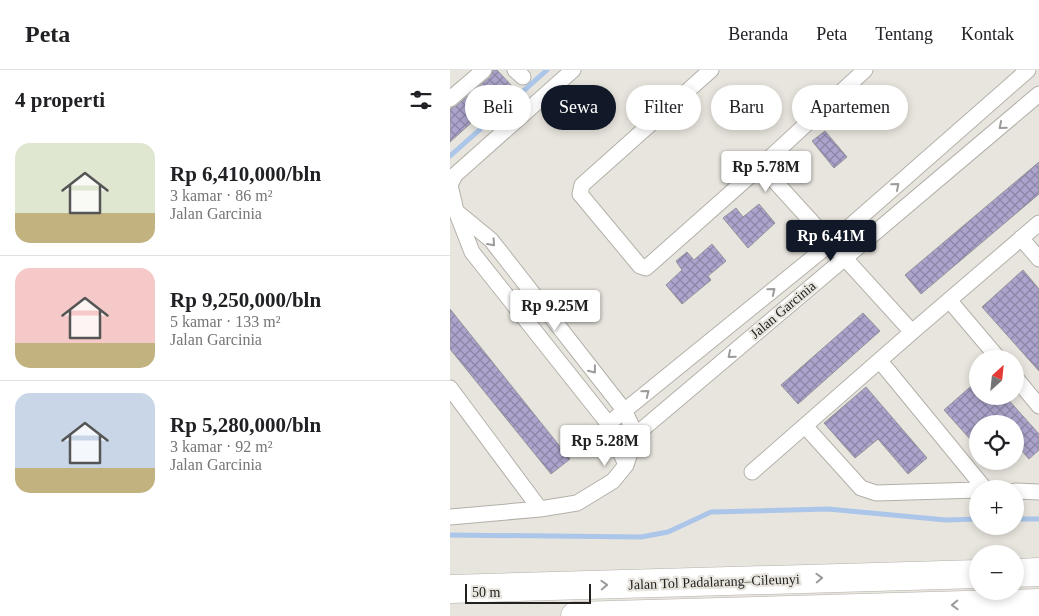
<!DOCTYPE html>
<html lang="id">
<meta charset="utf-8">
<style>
:root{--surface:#fff;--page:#f2f2f2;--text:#202124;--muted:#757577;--line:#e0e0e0;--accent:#111827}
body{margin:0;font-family:Georgia,serif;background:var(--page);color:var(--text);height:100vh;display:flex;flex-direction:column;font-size:19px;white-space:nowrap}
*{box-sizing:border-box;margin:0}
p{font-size:16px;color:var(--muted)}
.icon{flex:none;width:28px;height:28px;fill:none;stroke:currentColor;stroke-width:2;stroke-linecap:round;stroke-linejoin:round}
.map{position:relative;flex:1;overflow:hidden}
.drawer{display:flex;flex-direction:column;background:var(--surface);width:450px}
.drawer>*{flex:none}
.top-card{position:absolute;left:15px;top:15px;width:475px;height:45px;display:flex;gap:10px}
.needle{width:32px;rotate:27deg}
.fabs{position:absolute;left:519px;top:280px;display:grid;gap:10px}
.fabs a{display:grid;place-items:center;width:55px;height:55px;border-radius:50%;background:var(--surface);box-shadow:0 2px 8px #0003;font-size:25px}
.scale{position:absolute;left:15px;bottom:12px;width:126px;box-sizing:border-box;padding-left:5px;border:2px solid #22211f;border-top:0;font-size:14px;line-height:18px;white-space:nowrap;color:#22211f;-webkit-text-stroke:4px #e8e5de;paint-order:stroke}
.price{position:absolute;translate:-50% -42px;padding:0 11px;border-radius:5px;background:#fff;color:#222;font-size:16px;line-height:32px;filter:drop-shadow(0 1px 2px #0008)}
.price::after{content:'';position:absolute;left:50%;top:30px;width:15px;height:11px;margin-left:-8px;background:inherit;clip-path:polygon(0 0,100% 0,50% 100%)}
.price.current{background:var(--accent);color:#fff}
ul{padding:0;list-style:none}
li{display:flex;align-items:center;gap:15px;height:125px;padding:0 15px}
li+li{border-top:1px solid var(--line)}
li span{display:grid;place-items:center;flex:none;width:140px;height:100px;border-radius:15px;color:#555}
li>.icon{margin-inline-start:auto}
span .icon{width:60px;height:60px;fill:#fffc;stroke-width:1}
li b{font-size:21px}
h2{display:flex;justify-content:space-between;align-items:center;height:60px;padding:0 15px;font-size:21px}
.pill{padding:0 18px;border-radius:22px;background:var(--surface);box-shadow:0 2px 8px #0003;font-size:18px;line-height:45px}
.pill.current{background:var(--accent);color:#fff}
header{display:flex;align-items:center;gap:30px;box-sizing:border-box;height:70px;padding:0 25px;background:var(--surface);border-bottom:1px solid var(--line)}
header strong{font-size:24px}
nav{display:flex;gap:28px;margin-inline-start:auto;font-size:18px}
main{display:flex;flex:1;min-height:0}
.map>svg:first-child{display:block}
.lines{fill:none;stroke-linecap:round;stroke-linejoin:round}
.stream{stroke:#abc6e9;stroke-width:5}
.building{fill:url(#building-cross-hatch);stroke:#95949a}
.minor-casing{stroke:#b3b0a9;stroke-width:17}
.motorway-casing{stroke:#b3b0a9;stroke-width:29}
.minor{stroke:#fff;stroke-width:15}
.motorway{stroke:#fff;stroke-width:28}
.oneway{stroke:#9c9b9a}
.labels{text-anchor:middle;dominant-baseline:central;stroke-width:4.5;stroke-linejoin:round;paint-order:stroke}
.street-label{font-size:14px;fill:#22211f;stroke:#e8e5de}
</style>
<header>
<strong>Peta</strong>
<nav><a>Beranda</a><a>Peta</a><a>Tentang</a><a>Kontak</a></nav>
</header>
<main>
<section class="drawer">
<h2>4 properti<svg class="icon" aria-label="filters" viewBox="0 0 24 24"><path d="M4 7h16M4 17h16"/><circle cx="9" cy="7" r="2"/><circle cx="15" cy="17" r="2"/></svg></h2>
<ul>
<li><span style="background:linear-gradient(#dfe7d0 70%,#c2b280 0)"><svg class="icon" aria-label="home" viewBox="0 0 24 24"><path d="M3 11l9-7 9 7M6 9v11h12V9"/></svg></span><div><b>Rp 6,410,000/bln</b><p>3 kamar · 86 m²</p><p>Jalan Garcinia</p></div></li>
<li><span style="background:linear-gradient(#f6c9c9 75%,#c2b280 0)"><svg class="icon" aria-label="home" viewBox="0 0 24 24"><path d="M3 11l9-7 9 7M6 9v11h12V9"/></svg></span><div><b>Rp 9,250,000/bln</b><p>5 kamar · 133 m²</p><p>Jalan Garcinia</p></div></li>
<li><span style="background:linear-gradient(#c9d6e8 75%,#c2b280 0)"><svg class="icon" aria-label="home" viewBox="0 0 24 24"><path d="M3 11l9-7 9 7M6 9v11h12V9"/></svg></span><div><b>Rp 5,280,000/bln</b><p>3 kamar · 92 m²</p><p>Jalan Garcinia</p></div></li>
</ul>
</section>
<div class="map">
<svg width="589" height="546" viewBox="0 0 589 546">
<defs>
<pattern id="building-cross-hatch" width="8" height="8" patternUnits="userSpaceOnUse" patternTransform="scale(1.25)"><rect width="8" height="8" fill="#aca4cc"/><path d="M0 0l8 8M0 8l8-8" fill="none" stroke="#8c85a5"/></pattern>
</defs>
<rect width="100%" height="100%" fill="#e8e5de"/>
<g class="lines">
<!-- stream -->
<path class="stream" d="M0,86L97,0
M565,449H589
M0,465L191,467L218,462L261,442L378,439L496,450L528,449"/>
</g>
<!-- building -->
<path class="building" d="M43,0H47L62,16L0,72V39L6,36L40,7Z
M430,15L453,41L440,52L418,25Z
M375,61L397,87L384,98L362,71Z
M589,92V124L471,224L455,205Z
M309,134L325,153L298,178L273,148L286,138L293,147Z
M262,174L276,191L258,206L261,210L232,234L216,215L232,200L226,191L237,182L244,190Z
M573,200L589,219V301L532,237Z
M0,239L120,389L101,404L0,279Z
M413,243L430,261L348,334L331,315Z
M528,310V326H555L589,364V380L579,389L565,373V354H528V378L494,340Z
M416,317L477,388L458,404L428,369L405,388L374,353Z"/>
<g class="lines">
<!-- minor casing -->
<g class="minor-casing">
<path id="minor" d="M65,0L73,7
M123,0L5,105L0,115L6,141L22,182L153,347L158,354L176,395
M261,0L132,115L130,124L190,196L196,198L311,96L415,0
M0,29L34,0
M311,96L462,262L589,153
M7,142L41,170L174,340L186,365L176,395L163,411L127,433L90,439
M571,168L589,189
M499,230L549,289
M430,291L535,419
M565,307L589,336
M0,318L90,439L0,447
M158,354L381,173L578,0
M355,356L411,418L426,423L528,420
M169,379L589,24
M302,402L462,262
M565,421L589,422"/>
</g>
<!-- motorway casing -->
<g class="motorway-casing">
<path id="motorway" d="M565,503L589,502
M0,519L528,504
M125,546L589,533"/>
</g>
<!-- minor -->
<use href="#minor" class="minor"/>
<!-- motorway -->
<use href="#motorway" class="motorway"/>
</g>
<!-- one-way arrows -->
<defs><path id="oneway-chevron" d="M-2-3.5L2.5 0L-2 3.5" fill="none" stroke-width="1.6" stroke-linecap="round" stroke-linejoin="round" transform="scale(1.25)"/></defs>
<g class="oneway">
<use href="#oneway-chevron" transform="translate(552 56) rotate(140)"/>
<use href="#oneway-chevron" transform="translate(446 116) rotate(-41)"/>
<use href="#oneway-chevron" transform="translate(42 173) rotate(48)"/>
<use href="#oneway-chevron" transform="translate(322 221) rotate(-39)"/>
<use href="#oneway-chevron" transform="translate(281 285) rotate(140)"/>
<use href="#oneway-chevron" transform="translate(143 300) rotate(52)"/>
<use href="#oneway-chevron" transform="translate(196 323) rotate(-39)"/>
<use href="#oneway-chevron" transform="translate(369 508) rotate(-2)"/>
<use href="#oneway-chevron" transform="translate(154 515) rotate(-2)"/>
<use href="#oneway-chevron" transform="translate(505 535) rotate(178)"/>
</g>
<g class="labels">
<!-- street labels -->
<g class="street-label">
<text transform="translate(333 240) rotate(-40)">Jalan Garcinia</text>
<text transform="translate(264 512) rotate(-2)">Jalan Tol Padalarang–Cileunyi</text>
</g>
</g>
</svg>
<div class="fabs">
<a><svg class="needle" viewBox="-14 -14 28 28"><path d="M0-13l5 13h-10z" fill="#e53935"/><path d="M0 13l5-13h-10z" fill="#757577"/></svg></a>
<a><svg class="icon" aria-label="locate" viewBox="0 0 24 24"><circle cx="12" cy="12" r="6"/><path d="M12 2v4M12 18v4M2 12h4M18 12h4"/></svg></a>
<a>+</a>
<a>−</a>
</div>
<div class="scale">50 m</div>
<b class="price" style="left:316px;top:123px">Rp 5.78M</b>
<b class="price current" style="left:381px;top:192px">Rp 6.41M</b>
<b class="price" style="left:105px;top:262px">Rp 9.25M</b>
<b class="price" style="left:155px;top:397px">Rp 5.28M</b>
<div class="top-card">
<a class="pill">Beli</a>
<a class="pill current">Sewa</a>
<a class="pill">Filter</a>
<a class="pill">Baru</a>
<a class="pill">Apartemen</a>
</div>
</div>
</main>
